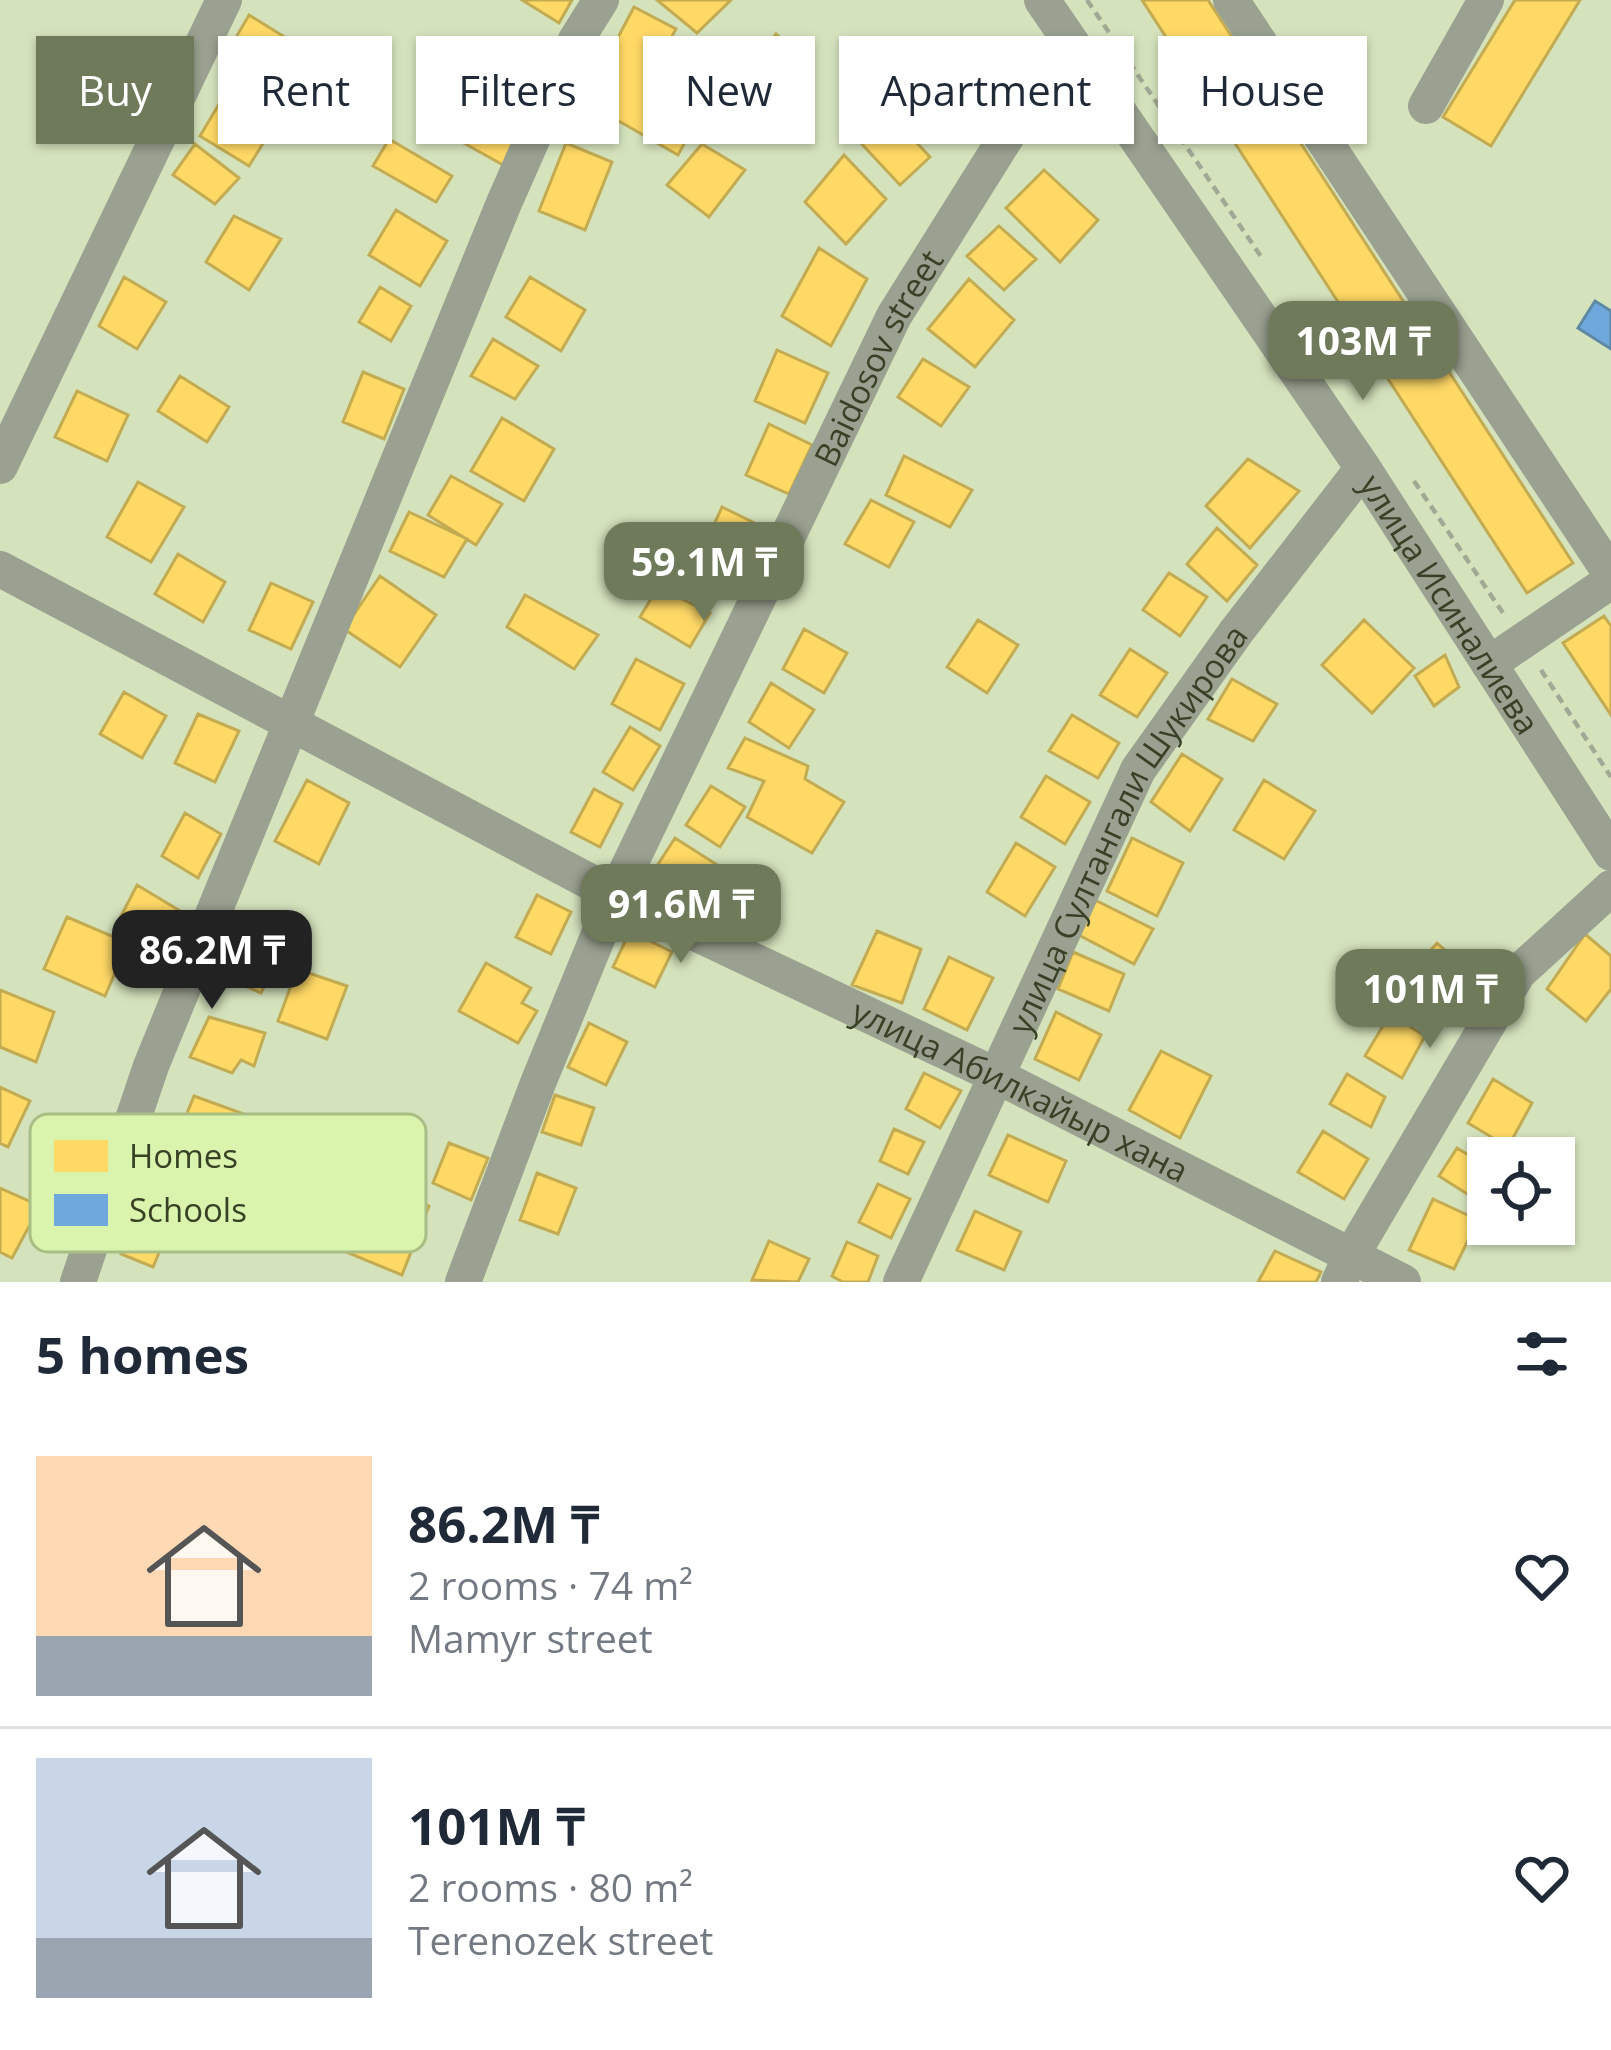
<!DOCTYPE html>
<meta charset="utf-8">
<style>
:root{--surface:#fff;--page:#f6f6f7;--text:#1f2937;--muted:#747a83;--line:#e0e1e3;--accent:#6f7a5a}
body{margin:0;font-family:"Open Sans",sans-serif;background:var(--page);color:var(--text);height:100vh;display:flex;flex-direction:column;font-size:45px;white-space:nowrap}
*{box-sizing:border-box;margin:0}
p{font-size:39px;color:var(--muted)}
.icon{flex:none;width:66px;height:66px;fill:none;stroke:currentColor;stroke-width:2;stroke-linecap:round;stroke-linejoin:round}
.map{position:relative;height:1282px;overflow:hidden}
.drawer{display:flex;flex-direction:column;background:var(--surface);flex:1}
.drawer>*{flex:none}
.top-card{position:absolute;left:36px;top:36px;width:1539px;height:108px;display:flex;gap:24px}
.buttons{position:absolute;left:1467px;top:1137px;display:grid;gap:24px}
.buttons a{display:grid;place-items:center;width:108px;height:108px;border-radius:0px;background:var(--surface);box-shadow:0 3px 9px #0004;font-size:60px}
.price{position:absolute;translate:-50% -102px;padding:0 27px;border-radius:24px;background:var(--accent);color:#fff;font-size:39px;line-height:78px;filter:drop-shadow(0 3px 6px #0008)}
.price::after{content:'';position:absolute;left:50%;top:72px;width:36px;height:27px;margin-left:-18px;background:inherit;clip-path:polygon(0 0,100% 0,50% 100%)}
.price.on{background:#222;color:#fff}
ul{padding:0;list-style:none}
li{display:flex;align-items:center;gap:36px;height:300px;padding:0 36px}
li+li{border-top:3px solid var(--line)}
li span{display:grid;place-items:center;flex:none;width:336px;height:240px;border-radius:0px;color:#555}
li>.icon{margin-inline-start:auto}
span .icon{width:144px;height:144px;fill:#fffc;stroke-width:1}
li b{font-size:51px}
h2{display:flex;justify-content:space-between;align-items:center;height:144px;padding:0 36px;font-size:51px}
.pill{padding:0 42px;border-radius:0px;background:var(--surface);box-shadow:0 3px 9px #0004;font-size:42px;line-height:108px}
.pill.on{background:var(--accent);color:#fff}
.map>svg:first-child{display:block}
.homes{fill:#ffd966;stroke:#c3ab52;stroke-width:3}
.schools{fill:#6fa8dc;stroke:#5e89a5;stroke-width:3}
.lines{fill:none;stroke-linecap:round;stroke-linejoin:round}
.path{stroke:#a1a994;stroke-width:4.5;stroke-dasharray:9 6;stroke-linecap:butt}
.minor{stroke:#9aa190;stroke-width:36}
.labels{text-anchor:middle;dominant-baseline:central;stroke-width:12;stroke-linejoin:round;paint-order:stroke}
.street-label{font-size:33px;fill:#384125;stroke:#daf3ad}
.key{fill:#daf3ad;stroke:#a9be84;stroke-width:3}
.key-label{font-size:33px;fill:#384125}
</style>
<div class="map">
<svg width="1611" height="1282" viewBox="0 0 1611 1282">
<rect width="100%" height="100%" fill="#d5e3bd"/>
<!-- homes -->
<path class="homes" d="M522,0H572L559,23Z
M657,0H731L697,33Z
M1142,0H1208L1573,563L1527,593Z
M1515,0H1580L1491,146L1443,117Z
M634,7L676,29L646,85L700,115L678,155L570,93L583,70L597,77Z
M249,15L307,51L281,93L224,58Z
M776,34L812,65L784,101L743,74Z
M882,41L910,74L877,102L849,69Z
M512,42L550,62L526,109L488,89Z
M988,48L1016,83L974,122L941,89Z
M222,99L272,129L249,166L200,136Z
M472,105L521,133L503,165L453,137Z
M888,112L930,157L900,185L858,140Z
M389,139L452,176L436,202L373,166Z
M566,143L612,162L585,230L539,211Z
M195,144L239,178L215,204L173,175Z
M702,144L745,170L709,217L667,185Z
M844,155L886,199L846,244L805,202Z
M1044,170L1098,220L1060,262L1006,208Z
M396,210L447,241L420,286L369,255Z
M234,216L281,239L249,290L206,262Z
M999,226L1036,259L1004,290L967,256Z
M819,248L867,279L831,346L782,316Z
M124,277L166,302L137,349L99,326Z
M530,277L585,310L561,351L506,317Z
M969,279L1014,320L975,367L928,329Z
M380,287L411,306L391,341L359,322Z
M493,339L538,366L515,399L471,376Z
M777,350L828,373L805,423L755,401Z
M923,359L969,387L941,426L898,397Z
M363,372L404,389L384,439L343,422Z
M180,376L229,407L207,442L158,411Z
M77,391L128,415L107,461L55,437Z
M502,418L554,449L524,501L471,471Z
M769,424L812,445L789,494L746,475Z
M904,456L972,490L950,527L886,495Z
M1248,459L1299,491L1250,548L1206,506Z
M451,476L502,504L476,545L428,515Z
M138,482L184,507L151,562L107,537Z
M871,500L914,522L889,567L845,544Z
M722,507L769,530L741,588L695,566Z
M409,512L467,539L444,577L390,551Z
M1217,528L1257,565L1227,601L1187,564Z
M178,554L225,582L203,622L155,594Z
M1169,573L1207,597L1180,636L1143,610Z
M380,576L436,615L400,667L344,629Z
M271,583L313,602L291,649L249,630Z
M658,587L710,613L690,647L640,617Z
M525,595L598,635L574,669L507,627Z
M1604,616L1611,626V715L1563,643Z
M978,620L1018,645L987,693L947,667Z
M1364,620L1414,668L1372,713L1322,665Z
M804,629L847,653L824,693L783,669Z
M1130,649L1167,673L1137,717L1100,695Z
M1445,655L1459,687L1434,706L1415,676Z
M636,659L684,684L660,730L612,704Z
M1232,679L1277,704L1253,741L1208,719Z
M771,683L814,710L789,748L749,722Z
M124,692L166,716L142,758L100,734Z
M198,714L239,731L215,782L175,763Z
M1072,715L1119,743L1098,778L1049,751Z
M630,727L660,746L633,790L603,772Z
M745,738L808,766L805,779L844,802L812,853L747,817L764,781L728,768Z
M1182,754L1222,779L1190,831L1151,802Z
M1046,776L1090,802L1065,844L1021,817Z
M307,780L349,803L319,864L275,841Z
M1264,780L1315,811L1284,859L1234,830Z
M711,786L745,807L720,847L686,825Z
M594,789L622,804L600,847L571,832Z
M185,813L221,834L198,878L162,856Z
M675,838L722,868L698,907L651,875Z
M1132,838L1183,863L1157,916L1107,891Z
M1016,843L1055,867L1025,916L987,892Z
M137,885L187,915L167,951L119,920Z
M537,895L571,912L551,954L516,937Z
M1091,898L1153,929L1134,964L1075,933Z
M67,917L128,943L105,996L44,969Z
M630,931L672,952L655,987L613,967Z
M877,931L921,949L902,1003L852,985Z
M238,934L282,952L261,993L219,974Z
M1585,934L1611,956V989L1586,1021L1547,989Z
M1437,943L1472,974L1442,1008L1406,978Z
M1073,952L1124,974L1109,1011L1058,989Z
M949,957L993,978L967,1030L924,1009Z
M486,963L531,988L522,1003L537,1011L518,1043L459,1011Z
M297,969L347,986L327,1039L278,1021Z
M0,990L54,1012L36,1062L0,1047Z
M1056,1012L1101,1035L1079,1080L1035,1059Z
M1390,1014L1425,1036L1402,1078L1365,1056Z
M209,1017L265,1033L254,1066L241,1060L232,1073L190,1057Z
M589,1023L627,1042L606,1085L568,1067Z
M1161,1051L1211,1076L1180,1138L1129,1110Z
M924,1073L961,1091L940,1128L906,1109Z
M1347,1074L1385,1097L1371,1127L1330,1104Z
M1493,1079L1532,1103L1508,1147L1468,1123Z
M0,1087L30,1101L8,1147L0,1143Z
M555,1095L594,1108L581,1145L542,1132Z
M194,1096L244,1114L222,1155L177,1138Z
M894,1129L924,1142L908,1174L880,1161Z
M1323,1131L1368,1159L1344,1199L1298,1172Z
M1008,1135L1066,1161L1048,1202L989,1175Z
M449,1143L488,1158L471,1200L433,1183Z
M1457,1148L1488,1167V1196L1483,1204L1439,1176Z
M537,1173L576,1188L558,1234L520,1220Z
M373,1184L429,1206L402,1275L346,1252Z
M878,1184L910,1199L891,1238L859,1222Z
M0,1188L40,1206L12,1258L0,1252Z
M1433,1199L1478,1220L1454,1269L1409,1250Z
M975,1211L1021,1232L1004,1270L957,1250Z
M137,1214L169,1229L153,1267L121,1254Z
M769,1241L809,1259L798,1282L752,1280Z
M847,1242L878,1256L868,1282H843L832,1276Z
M1275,1251L1321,1272L1316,1282H1258Z"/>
<!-- schools -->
<path class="schools" d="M1595,301L1611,311V349L1578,328Z"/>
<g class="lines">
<!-- path -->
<path class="path" d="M1087,0L1262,258
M1414,481L1505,616
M1541,670L1611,777"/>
<!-- minor -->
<g class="minor">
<path id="s1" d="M1042,0L1363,468L1611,853"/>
<path d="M1231,0L1611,574"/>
<path d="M1426,106L1486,0"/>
<path d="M0,466L224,0"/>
<path id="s2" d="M0,569L615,895L995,1075L1403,1282"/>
<path d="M1489,664L1611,581"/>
<path d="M78,1282L151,1066L504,203L576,40L601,0"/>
<path id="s3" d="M463,1282L538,1083L615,895L894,316L1025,107L1088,64"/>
<path id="s4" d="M901,1282L1138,770L1236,632L1363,468"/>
<path d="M1339,1282L1351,1256L1518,973L1611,888"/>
</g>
</g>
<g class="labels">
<!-- street labels -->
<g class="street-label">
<text stroke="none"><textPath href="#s3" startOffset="1014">Baidosov street</textPath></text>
<text stroke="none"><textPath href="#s1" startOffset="729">улица Исиналиева</textPath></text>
<text stroke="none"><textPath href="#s4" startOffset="507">улица Султангали Шукирова</textPath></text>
<text stroke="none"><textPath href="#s2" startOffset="1146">улица Абилкайыр хана</textPath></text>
</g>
</g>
<!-- legend -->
<rect x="30" y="1114" width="396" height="138" rx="18" class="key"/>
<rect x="54" y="1140" width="54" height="32" fill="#ffd966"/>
<rect x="54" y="1194" width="54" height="32" fill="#6fa8dc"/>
<g class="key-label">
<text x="129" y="1168">Homes</text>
<text x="129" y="1222">Schools</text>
</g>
</svg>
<div class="buttons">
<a><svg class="icon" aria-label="locate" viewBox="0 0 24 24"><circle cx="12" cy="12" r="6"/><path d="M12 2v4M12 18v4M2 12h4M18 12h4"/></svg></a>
</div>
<b class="price" style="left:1363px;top:403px">103M ₸</b>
<b class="price" style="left:704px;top:624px">59.1M ₸</b>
<b class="price" style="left:681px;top:966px">91.6M ₸</b>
<b class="price on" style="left:212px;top:1012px">86.2M ₸</b>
<b class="price" style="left:1430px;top:1051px">101M ₸</b>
<div class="top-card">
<a class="pill on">Buy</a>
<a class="pill">Rent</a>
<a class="pill">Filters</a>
<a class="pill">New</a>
<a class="pill">Apartment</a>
<a class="pill">House</a>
</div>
</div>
<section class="drawer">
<h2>5 homes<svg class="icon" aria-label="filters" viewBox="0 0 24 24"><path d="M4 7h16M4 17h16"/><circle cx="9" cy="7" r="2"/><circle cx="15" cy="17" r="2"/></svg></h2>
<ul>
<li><span style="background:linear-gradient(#ffd9b3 75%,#9aa5b1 0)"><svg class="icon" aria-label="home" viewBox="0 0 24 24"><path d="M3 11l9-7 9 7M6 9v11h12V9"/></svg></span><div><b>86.2M ₸</b><p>2 rooms · 74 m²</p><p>Mamyr street</p></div><svg class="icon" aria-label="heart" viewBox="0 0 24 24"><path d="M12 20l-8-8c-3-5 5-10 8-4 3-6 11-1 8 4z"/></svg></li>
<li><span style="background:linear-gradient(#c9d6e8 75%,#9aa5b1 0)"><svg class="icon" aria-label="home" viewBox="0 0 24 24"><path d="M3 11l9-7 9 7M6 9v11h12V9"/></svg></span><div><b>101M ₸</b><p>2 rooms · 80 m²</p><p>Terenozek street</p></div><svg class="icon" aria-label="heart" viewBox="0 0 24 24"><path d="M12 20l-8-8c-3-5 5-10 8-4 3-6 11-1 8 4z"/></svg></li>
</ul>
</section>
